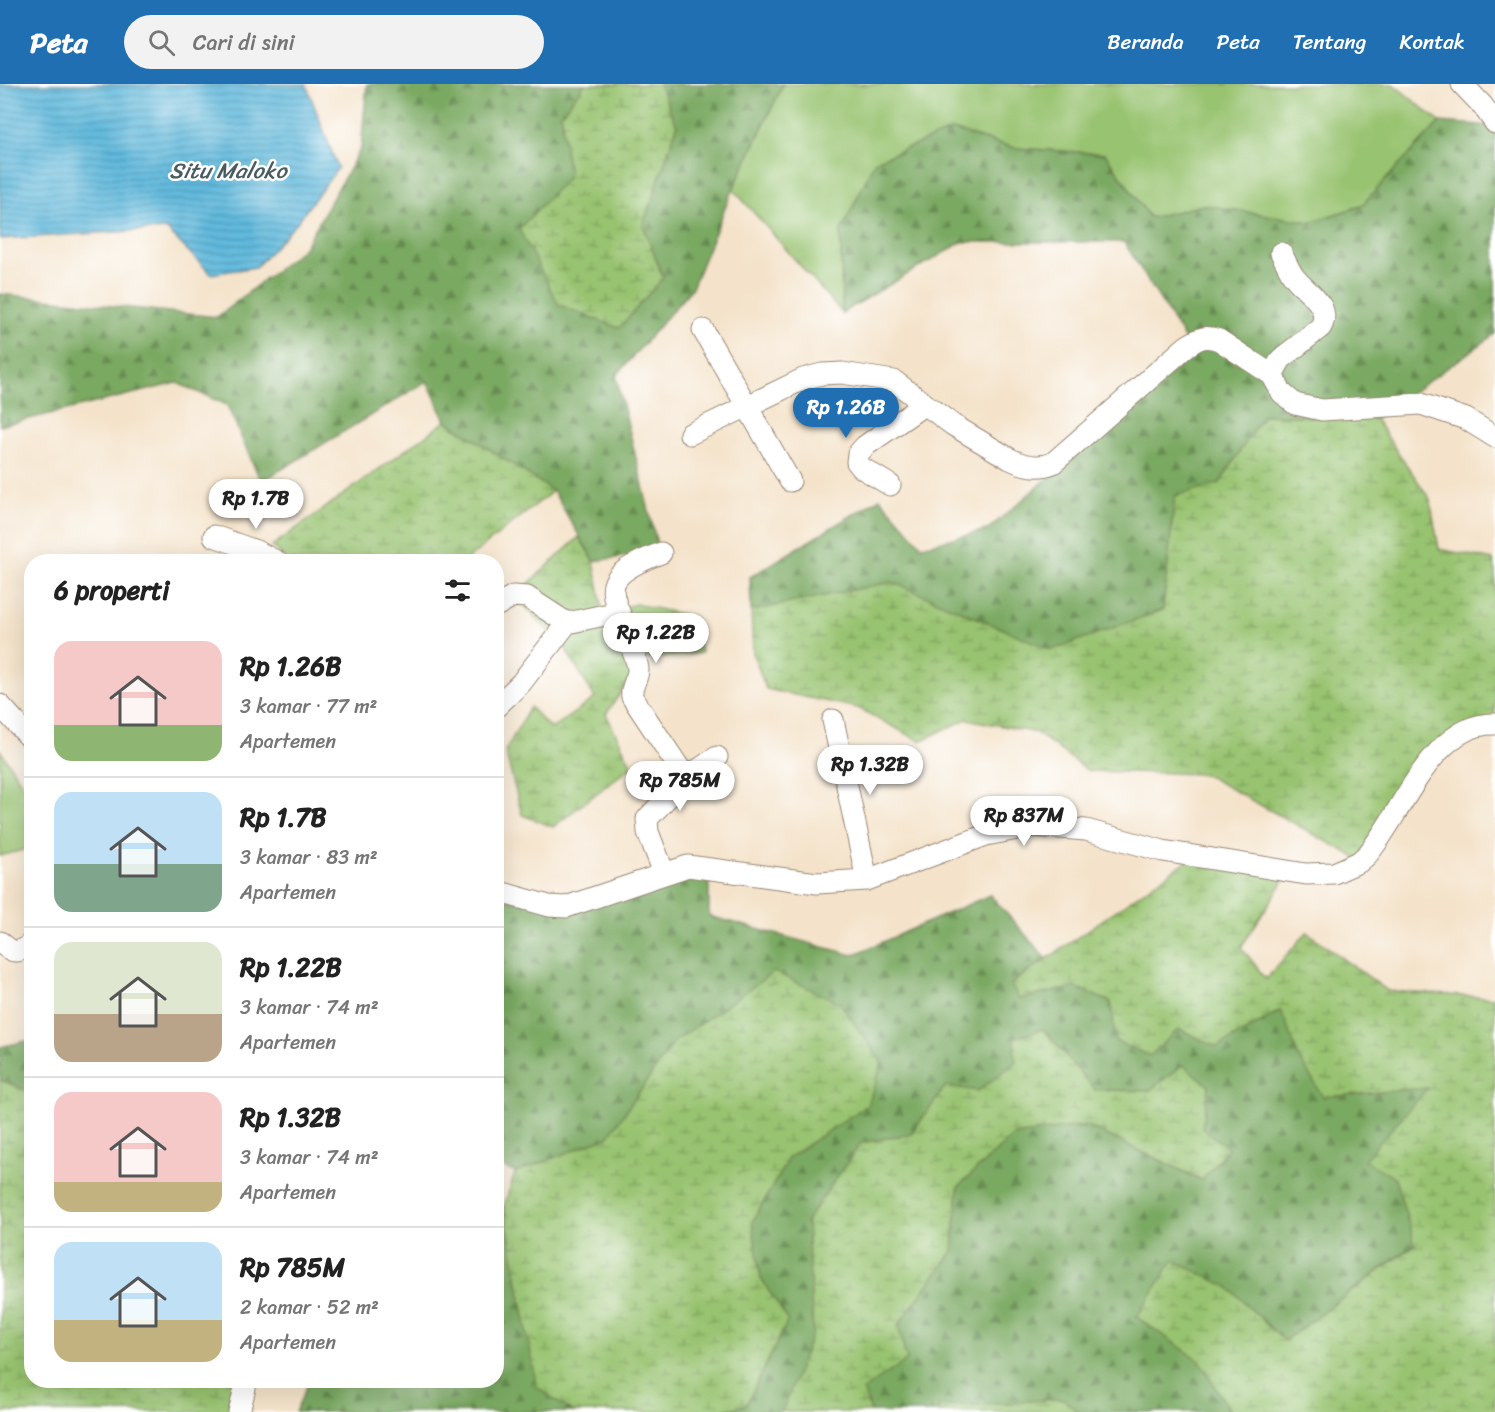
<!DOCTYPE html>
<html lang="id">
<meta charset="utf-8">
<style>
:root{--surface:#fff;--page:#f2f2f2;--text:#222;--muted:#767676;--line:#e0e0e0;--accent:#1f6fb2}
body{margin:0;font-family:Sriracha,sans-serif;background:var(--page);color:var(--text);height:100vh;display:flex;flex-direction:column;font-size:22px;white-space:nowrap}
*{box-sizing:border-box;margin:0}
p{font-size:20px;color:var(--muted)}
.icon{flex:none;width:33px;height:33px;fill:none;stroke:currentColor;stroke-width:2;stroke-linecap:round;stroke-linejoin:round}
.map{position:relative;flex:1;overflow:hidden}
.panel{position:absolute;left:24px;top:470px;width:480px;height:834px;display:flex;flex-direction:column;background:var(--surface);border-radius:24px;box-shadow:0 6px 24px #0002}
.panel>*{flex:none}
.price{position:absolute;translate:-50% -51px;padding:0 14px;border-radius:21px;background:#fff;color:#222;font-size:20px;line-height:39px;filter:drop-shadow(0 2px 3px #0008)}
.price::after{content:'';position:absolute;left:50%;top:36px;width:18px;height:14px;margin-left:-9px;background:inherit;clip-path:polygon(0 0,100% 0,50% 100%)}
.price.active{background:var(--accent);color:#fff}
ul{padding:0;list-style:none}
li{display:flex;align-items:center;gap:18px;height:150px;padding:0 30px}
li+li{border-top:2px solid var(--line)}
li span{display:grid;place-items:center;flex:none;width:168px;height:120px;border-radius:18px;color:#555}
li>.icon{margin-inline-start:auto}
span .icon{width:72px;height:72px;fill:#fffc;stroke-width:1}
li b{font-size:26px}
h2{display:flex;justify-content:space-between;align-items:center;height:72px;padding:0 30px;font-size:26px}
header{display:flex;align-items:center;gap:36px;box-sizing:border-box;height:84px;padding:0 30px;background:var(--accent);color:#fff}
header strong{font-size:28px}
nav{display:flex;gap:33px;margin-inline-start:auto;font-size:21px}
.search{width:420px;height:54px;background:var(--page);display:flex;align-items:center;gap:15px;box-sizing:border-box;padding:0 21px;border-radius:33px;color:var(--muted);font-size:22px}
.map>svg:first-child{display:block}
.grass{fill:#98c36f;stroke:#6a7646;stroke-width:1.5}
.forest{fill:url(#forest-firs);stroke:#5a6a40;stroke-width:1.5}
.wetland{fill:url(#wetland-marsh);stroke:#6a7646;stroke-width:1.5}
.water{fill:url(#water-rules);stroke:#4e727e;stroke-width:1.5}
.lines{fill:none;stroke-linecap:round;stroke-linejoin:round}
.minor-casing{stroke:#988674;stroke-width:23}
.minor{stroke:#fff;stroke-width:21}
.labels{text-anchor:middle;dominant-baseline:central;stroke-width:5;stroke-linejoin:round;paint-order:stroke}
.water-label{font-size:22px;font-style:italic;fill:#485c61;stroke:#fff}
</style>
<header>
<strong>Peta</strong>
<div class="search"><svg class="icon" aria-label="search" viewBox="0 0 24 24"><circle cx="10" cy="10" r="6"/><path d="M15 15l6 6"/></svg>Cari di sini</div>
<nav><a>Beranda</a><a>Peta</a><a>Tentang</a><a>Kontak</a></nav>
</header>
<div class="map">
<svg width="1495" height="1328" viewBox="0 0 1495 1328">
<defs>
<pattern id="forest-firs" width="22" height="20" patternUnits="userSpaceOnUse" patternTransform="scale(1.5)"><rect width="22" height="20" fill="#7aa962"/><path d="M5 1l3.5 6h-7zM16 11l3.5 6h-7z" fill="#658a50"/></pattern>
<pattern id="wetland-marsh" width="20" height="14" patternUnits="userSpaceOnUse" patternTransform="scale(1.5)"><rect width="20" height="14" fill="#98c36f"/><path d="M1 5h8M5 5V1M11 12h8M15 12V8" fill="none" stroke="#7d9f5b"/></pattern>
<pattern id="water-rules" width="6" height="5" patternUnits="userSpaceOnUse" patternTransform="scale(1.5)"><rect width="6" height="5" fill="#60b9dd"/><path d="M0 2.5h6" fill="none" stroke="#5097b3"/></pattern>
</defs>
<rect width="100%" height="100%" fill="#fff"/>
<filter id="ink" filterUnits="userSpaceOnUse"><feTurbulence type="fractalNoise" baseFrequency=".0167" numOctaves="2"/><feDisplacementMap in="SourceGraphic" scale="12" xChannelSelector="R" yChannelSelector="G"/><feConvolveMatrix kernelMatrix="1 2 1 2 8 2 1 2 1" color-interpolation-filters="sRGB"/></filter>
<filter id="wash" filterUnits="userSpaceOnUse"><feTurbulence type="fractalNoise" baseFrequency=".008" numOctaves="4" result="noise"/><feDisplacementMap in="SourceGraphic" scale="24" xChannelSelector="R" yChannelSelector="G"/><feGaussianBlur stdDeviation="1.35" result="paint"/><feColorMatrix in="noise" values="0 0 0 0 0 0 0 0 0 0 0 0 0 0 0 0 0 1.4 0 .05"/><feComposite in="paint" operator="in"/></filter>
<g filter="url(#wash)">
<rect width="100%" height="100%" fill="#f4e3ca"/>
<!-- grass -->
<path class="grass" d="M783,0H1393L1440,38L1361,122L1310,138L1203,121L1150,134L1105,70L1015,64L952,46L841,147L842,229L733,105Z
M0,666L31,713V764L0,772Z"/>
<!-- forest -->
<path class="forest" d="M367,0H585L561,30L569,92L520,145L663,194L643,141L677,42L659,0H783L733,105L692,204L616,292L659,468L594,477L553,407L446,337L427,297L261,398L227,321L177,299L0,342V210L217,233L304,164L361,64Z
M1440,38L1495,42V250L1375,335L1263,331L1220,399L1175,412L1163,526L1052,566L892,498L751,527L750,493L880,414L922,462L987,446L1194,270L1124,158H962L842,229L841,147L875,77L952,46L1015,64L1105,70L1150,134L1203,121L1310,138L1361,122Z
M709,784V832L853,871L990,811L1046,874L1011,900L1020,915L1075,903L1111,918L1116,957L1179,945L1217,963L1282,926L1299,974L1429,1004L1395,1094L1415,1160L1284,1257L1228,1203L1137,1233L1200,1277L1231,1328H1079L1063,1315L938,1324L939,1328H871L863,1306L907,1276L898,1241L953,1167L958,1103L1013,1051L1086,1041L1201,1096L1228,1065L1202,1044L1209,1002L1149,1007L1094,1006L1016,978L978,1007L946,1002L911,1050L861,1059L807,1136L813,1248L786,1324L782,1328H715L746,1321L788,1236L761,1195L752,1138L789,1073L867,1021L674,958L608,1053L515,1089L497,1080L496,812L540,823Z
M31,956H32L31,1008L0,996V963Z
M504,1122L537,1303L572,1328H295L310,1296H496V1125Z"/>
<!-- wetland -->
<path class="wetland" d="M585,0H659L677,42L643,141L663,194L619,244L559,221L519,145L569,92L561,30Z
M1263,331L1375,335L1430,415L1439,465L1493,476L1495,483V644L1427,678L1362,777L1204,690L1088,687L1037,649L967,635L920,657L858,624L766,605L753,569L751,527L892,498L1052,566L1163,526L1175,412L1220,399Z
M446,337L553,407L465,477H288L272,462Z
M579,453L594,477L603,528L636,520L694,533L701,569L644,575L606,630L632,682L553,743L522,731L505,667L530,623L551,645L595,614L565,564L515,512Z
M1188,776L1287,792L1241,863L1266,895L1307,848L1388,907L1495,914V1328H1231L1200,1277L1137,1233L1173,1176L1228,1203L1284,1257L1415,1161L1395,1094L1364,1076L1428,1004L1323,1013L1299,974L1281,926L1217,963L1179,945L1150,972L1116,957L1111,918L1075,903L1019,915L1011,900Z
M774,888L840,919L882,979L868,1021L789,1073L752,1138L761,1195L788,1236L746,1321L715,1328H572L537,1303L504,1122L515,1089L608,1053L674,958Z
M1043,945L1095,1006L1149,1007L1183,981L1209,1002L1202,1044L1228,1064L1202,1096L1086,1041L1013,1051L958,1103L953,1167L898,1241L907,1276L863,1306L871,1328H782L813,1248L807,1136L861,1059L911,1050L946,1002L978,1007L1016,978L1014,954Z
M0,996L31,1008L32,1296H251L231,1328H0Z
M1063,1315L1079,1328H939L938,1323Z"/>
<!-- water -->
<path class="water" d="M0,0H306L338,84L295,141L256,183L211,190L166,145L0,155Z"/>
</g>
<g filter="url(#ink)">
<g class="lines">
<!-- minor casing -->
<g class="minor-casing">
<path id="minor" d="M1462,0L1483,22L1495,39
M703,246L790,397
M1272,291L1281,275L1321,243C1333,220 1303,207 1292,190C1288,183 1285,176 1281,169
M690,350L803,295L822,290L842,289L894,297L953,341L1010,375C1024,382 1038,385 1053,379L1187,262C1199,254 1205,251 1219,256L1272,291L1282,309L1295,320L1322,326L1421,320L1466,335L1495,353
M890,401L862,384L857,378L858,370L865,362L925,320
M214,452L256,467L276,477
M661,469C584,498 620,511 633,568C635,573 638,580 638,586C638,595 630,603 632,613L686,694
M496,522L513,512L527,513L567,539L619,528
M0,621L32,656
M496,623L521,599L567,539
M833,636L867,796
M664,789L648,748L647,735L686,694L717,673
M496,807L549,822L566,823L688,782L817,799L867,796L986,751L1033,742L1086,746L1163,767L1306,790L1334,789L1359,778L1367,771C1402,731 1432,638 1495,640
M0,858C14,870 17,870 32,859
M239,1328L247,1296"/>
</g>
<!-- minor -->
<use href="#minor" class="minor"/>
</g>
</g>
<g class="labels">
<!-- water labels -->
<g class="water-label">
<text x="228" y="86">Situ Maloko</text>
</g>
</g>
</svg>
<b class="price active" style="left:846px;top:355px">Rp 1.26B</b>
<b class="price" style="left:256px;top:446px">Rp 1.7B</b>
<b class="price" style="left:656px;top:580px">Rp 1.22B</b>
<b class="price" style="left:870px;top:712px">Rp 1.32B</b>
<b class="price" style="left:680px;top:728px">Rp 785M</b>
<b class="price" style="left:1024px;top:763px">Rp 837M</b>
<section class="panel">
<h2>6 properti<svg class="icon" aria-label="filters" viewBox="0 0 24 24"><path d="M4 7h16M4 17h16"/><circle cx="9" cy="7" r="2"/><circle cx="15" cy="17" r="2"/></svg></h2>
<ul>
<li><span style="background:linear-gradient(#f6c9c9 70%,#8fb573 0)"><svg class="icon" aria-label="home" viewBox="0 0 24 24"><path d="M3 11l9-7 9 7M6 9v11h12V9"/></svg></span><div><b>Rp 1.26B</b><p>3 kamar · 77 m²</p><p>Apartemen</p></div></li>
<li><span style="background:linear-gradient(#bfe0f5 60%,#7fa58c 0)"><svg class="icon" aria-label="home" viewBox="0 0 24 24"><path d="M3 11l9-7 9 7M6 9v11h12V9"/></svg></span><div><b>Rp 1.7B</b><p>3 kamar · 83 m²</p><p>Apartemen</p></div></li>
<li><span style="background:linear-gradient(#dfe7d0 60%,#b9a48a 0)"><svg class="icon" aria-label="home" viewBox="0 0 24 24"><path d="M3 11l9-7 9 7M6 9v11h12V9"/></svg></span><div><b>Rp 1.22B</b><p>3 kamar · 74 m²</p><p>Apartemen</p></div></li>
<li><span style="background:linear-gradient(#f6c9c9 75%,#c2b280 0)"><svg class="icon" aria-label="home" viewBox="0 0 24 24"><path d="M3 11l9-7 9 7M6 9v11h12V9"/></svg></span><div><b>Rp 1.32B</b><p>3 kamar · 74 m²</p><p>Apartemen</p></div></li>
<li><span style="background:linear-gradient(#bfe0f5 65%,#c2b280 0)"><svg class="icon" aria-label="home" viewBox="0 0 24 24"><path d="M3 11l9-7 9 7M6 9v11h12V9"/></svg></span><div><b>Rp 785M</b><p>2 kamar · 52 m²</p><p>Apartemen</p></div></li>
</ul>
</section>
</div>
